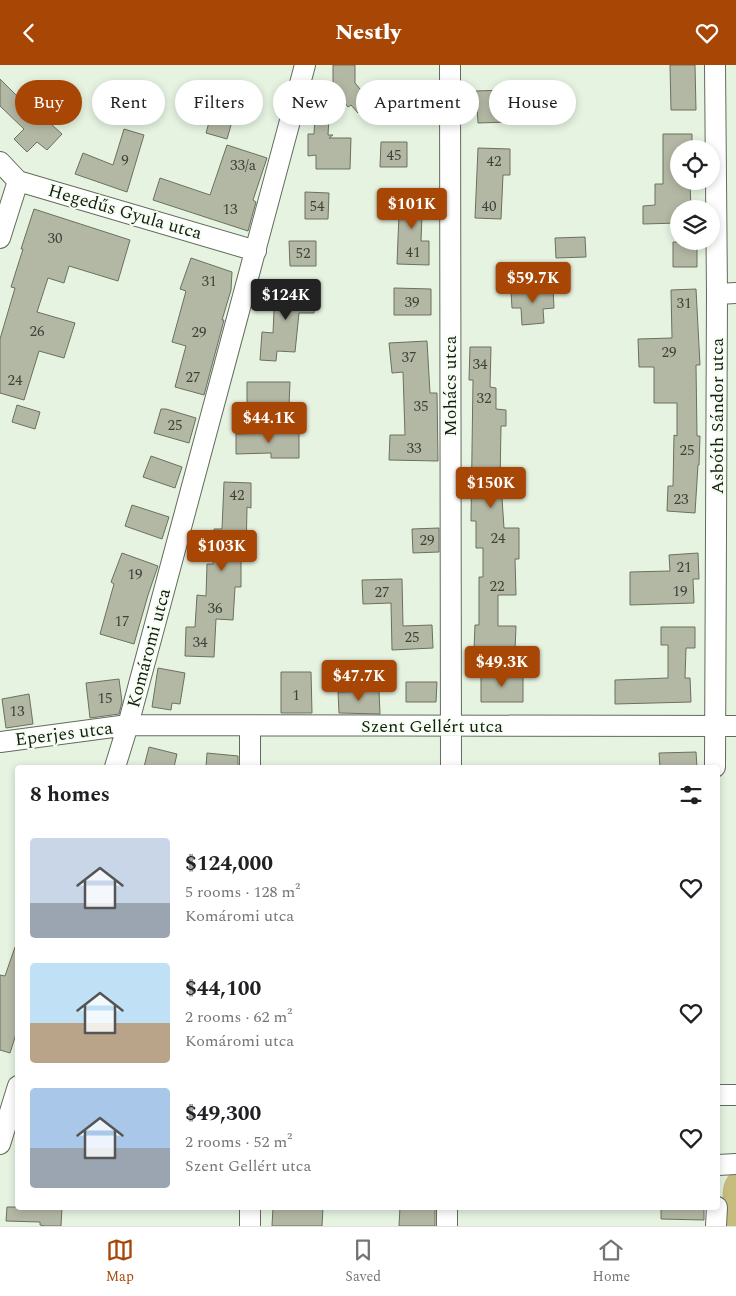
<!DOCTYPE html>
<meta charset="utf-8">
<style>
:root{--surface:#fff;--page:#f2f2f2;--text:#202124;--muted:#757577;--line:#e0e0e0;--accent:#a74605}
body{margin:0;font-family:Spectral,serif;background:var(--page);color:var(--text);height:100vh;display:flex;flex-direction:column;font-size:19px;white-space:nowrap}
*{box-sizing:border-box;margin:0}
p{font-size:16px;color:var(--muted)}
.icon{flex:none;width:28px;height:28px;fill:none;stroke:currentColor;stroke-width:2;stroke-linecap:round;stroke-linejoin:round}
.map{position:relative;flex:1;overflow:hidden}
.side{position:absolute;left:15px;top:700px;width:705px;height:445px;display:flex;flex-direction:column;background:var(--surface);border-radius:5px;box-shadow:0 2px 8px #0003}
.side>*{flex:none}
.banner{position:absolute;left:15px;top:15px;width:706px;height:45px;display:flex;gap:10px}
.tools{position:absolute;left:670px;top:75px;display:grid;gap:10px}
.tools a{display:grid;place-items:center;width:50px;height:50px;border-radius:50%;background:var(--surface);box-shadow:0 2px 8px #0003;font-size:25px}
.price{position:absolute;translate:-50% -42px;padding:0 11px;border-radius:5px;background:var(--accent);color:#fff;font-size:16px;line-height:32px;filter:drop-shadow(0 1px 2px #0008)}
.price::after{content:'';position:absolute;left:50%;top:30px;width:15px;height:11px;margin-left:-8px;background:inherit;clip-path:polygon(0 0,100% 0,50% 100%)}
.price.active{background:#222;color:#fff}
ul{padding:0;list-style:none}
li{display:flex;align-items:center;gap:15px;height:125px;padding:0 15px}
li span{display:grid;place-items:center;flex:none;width:140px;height:100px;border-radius:5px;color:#555}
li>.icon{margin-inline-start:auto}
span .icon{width:60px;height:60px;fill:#fffc;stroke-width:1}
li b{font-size:21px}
h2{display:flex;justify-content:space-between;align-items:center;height:60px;padding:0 15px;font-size:21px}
.tag{padding:0 18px;border-radius:22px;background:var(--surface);box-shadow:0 2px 8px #0003;font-size:18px;line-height:45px}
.tag.active{background:var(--accent);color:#fff}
header{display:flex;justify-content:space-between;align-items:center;height:65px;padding:0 15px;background:var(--accent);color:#fff;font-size:22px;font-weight:800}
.tab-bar{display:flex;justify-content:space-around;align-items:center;height:70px;border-top:1px solid var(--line);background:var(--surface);font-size:14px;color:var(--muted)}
.tab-bar a{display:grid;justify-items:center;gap:2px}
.tab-bar .active{color:var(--accent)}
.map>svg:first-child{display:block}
.green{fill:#c6bc7d}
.building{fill:#b3b8a4;stroke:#6c705e}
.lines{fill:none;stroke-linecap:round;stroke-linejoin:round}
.minor-casing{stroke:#616c5c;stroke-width:22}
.minor{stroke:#fff;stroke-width:20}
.labels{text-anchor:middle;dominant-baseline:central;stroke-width:4;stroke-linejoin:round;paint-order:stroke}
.number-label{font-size:15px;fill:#3d4238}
.street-label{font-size:18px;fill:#161b14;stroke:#f5fff1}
</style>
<header><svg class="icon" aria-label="back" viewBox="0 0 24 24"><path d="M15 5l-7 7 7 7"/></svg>Nestly<svg class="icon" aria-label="heart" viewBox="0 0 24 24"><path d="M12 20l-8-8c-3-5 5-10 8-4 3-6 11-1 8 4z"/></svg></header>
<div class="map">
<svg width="736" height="1161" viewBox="0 0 736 1161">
<rect width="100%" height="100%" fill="#e6f3e1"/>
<!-- green -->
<path class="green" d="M736,1105V1161H725C724,1143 716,1114 736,1105Z"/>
<!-- building -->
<path class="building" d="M333,0H355V18L371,37L358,48L351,40L348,42L333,24Z
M670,0H695L696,45H671Z
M0,14L27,41L29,39L62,69L47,85L37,77L27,87L14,74L24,64L0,41Z
M313,16L331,17L328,70H333L329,73H351L350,104H316V90L308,91V69H314L316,36H312Z
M410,16H430V33H410Z
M218,25L239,32L227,74L206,68Z
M507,25L508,57L478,58L476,26Z
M124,64L144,70L127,127L75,109L83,88L113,100Z
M663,69H692V84H679V118H690L691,144H679V158L643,159V141L655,140V119H663Z
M381,77H407V102H380Z
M227,80L267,93L253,135L256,137L248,166L153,135L160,113L210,130Z
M478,83L510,84V110H503L501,154L475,153Z
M400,124L423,125L421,176H429V200L397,199Z
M305,127L329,128L328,154H305Z
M34,144L130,175L118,216L69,201L64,218L48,213L37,247L75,258L64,293L39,286L24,335L0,328V274L15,223L11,222L23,184H21Z
M585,172L586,192L556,193L555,173Z
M289,176H316V201H290Z
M673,177L697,178V202H673Z
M191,193L232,207L231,225L222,255H224L204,330L175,322L186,281L172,277L186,226L180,224Z
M275,223L315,224L314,248H299L295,287L277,286L276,296L260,295L262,267L273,268Z
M394,223L431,224V250H394Z
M553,223L554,243L543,244L544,258L522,260L521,243H512L511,226Z
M696,224L700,300H696L697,371H700L699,400H698L695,448L667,446L668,421H673L674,370L677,371V338H654V302H639L638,274L672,273L671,225Z
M427,276L430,328H437L438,396L389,395L390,370H405L403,307L392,308L389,278Z
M470,282H491L490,322L496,323V344L506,345V361H501L500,416H504L505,433H502L504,463H519V494H515L516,530H498V561H516L515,586L474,585L475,560H479V512H483V483H476V456H471L473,315H469Z
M247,317H290L289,340L247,339Z
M17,340L40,347L35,364L12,357Z
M161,344H166L196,353L189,378L154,368Z
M299,367V393H271V388L236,389V369Z
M151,391L182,402L175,423L143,412Z
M224,417L251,418V443L247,442L246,491H241V522H235L233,555L216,554L214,592L185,591L186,562H195L197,530L206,531L207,499H213L214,464H222Z
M132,440L169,452L162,474L125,461Z
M439,463V487L413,488L412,464Z
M122,488L158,501L148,530L134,579L100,569L114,519L111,517Z
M698,488L699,514H693L694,538L630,540V507L670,506L669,490Z
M402,514L403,561L432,560L433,583L392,585L391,538L363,539L362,515Z
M661,562H695V583H686L685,613H690L691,637L615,639V615L668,613V580H661Z
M158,603L185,608L180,639L172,638L171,645L152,642Z
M281,607H311L312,648H281Z
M481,609H523V637H481Z
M119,614L122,637L119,649L90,653L86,618Z
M406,617H437L436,637H406Z
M379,626L380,649L339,648L338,627Z
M29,629L33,659L6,663L2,634Z
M149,682L177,689L174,702H144Z
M696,687L697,702H660L659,688Z
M207,688L238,691V702H206Z
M15,882H18V963L10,988L0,985V910L5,911Z
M7,1142H62L61,1161H45L40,1160V1157L6,1156Z
M273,1142H323L322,1161H272Z
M400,1142H435V1161H399Z
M661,1142H704V1155L661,1154Z"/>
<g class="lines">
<!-- minor casing -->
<g class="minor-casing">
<path id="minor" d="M450,0L451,702
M715,0L717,229L715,702
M0,97L18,116L256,186
M0,173L18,116
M717,229L736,228
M0,677L128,660L736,661
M115,702L128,660L305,0
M250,702V661
M718,1030H736
M0,1079L18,1021
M718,1100L736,1099
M250,1161V1142
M447,1161V1142
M716,1161L717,1142"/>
</g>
<!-- minor -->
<use href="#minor" class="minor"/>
</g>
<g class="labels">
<!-- number labels -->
<g class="number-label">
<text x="394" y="90">45</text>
<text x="125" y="95">9</text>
<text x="494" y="96">42</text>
<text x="243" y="100">33/a</text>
<text x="317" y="141">54</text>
<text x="489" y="141">40</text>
<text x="230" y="144">13</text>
<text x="55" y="173">30</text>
<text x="413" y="187">41</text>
<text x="303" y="188">52</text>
<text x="209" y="216">31</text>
<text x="412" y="237">39</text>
<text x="684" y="238">31</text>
<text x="37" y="266">26</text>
<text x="199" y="267">29</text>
<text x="669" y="287">29</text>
<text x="409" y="292">37</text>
<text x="480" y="299">34</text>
<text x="193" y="312">27</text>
<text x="15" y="315">24</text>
<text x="484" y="333">32</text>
<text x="421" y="341">35</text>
<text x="175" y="360">25</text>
<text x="414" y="383">33</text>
<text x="687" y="385">25</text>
<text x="237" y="430">42</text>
<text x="681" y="434">23</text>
<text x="498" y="473">24</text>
<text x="427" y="475">29</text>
<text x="684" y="502">21</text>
<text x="135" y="509">19</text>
<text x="497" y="521">22</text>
<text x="680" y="526">19</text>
<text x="382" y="527">27</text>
<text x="215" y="543">36</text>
<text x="122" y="556">17</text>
<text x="412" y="572">25</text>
<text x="200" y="577">34</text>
<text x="296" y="630">1</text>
<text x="105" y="633">15</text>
<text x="17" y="646">13</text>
</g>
<!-- street labels -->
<g class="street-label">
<text transform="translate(125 147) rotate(16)">Hegedűs Gyula utca</text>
<text transform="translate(450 321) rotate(-90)">Mohács utca</text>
<text transform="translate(717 351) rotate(-90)">Asbóth Sándor utca</text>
<text transform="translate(149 583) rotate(-75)">Komáromi utca</text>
<text x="432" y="661">Szent Gellért utca</text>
<text transform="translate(64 669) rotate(-7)">Eperjes utca</text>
</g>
</g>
</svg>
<div class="tools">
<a><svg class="icon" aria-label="locate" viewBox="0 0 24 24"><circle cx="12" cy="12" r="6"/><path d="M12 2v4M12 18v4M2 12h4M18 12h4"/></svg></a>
<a><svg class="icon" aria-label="layers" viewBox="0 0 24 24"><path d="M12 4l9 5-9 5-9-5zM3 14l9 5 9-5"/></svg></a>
</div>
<b class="price" style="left:412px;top:165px">$101K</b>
<b class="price" style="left:533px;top:239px">$59.7K</b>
<b class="price active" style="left:286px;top:256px">$124K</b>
<b class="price" style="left:269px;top:379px">$44.1K</b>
<b class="price" style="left:491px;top:444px">$150K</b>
<b class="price" style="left:222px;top:507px">$103K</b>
<b class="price" style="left:502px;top:623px">$49.3K</b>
<b class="price" style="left:359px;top:637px">$47.7K</b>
<div class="banner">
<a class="tag active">Buy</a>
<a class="tag">Rent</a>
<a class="tag">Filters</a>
<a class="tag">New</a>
<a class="tag">Apartment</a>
<a class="tag">House</a>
</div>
<section class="side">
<h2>8 homes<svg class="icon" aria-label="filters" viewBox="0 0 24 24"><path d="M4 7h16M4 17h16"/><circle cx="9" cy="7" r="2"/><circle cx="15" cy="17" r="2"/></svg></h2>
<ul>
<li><span style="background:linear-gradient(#c9d6e8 65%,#9aa5b1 0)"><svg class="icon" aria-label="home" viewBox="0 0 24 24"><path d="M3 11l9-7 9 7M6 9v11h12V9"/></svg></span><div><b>$124,000</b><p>5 rooms · 128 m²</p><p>Komáromi utca</p></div><svg class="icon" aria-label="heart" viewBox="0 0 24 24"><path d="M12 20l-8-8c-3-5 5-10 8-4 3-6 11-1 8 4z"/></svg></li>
<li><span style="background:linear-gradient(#bfe0f5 60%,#b9a48a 0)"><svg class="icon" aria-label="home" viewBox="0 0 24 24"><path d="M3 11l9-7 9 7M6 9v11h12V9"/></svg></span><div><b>$44,100</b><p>2 rooms · 62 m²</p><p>Komáromi utca</p></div><svg class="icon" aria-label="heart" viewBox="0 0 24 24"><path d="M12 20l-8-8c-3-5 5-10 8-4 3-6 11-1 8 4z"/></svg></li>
<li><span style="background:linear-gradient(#a9c7e8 60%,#9aa5b1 0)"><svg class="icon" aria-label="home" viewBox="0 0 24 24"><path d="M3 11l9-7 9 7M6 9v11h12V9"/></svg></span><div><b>$49,300</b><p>2 rooms · 52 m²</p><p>Szent Gellért utca</p></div><svg class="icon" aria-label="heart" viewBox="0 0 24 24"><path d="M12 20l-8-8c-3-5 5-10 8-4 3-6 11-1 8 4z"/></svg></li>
</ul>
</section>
</div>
<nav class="tab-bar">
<a class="active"><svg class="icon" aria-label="map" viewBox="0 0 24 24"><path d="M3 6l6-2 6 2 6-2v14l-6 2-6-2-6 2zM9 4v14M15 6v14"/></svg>Map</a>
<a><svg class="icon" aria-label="saved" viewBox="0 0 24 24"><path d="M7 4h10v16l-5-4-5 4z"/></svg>Saved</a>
<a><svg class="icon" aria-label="home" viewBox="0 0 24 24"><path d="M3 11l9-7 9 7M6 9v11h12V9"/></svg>Home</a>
</nav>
